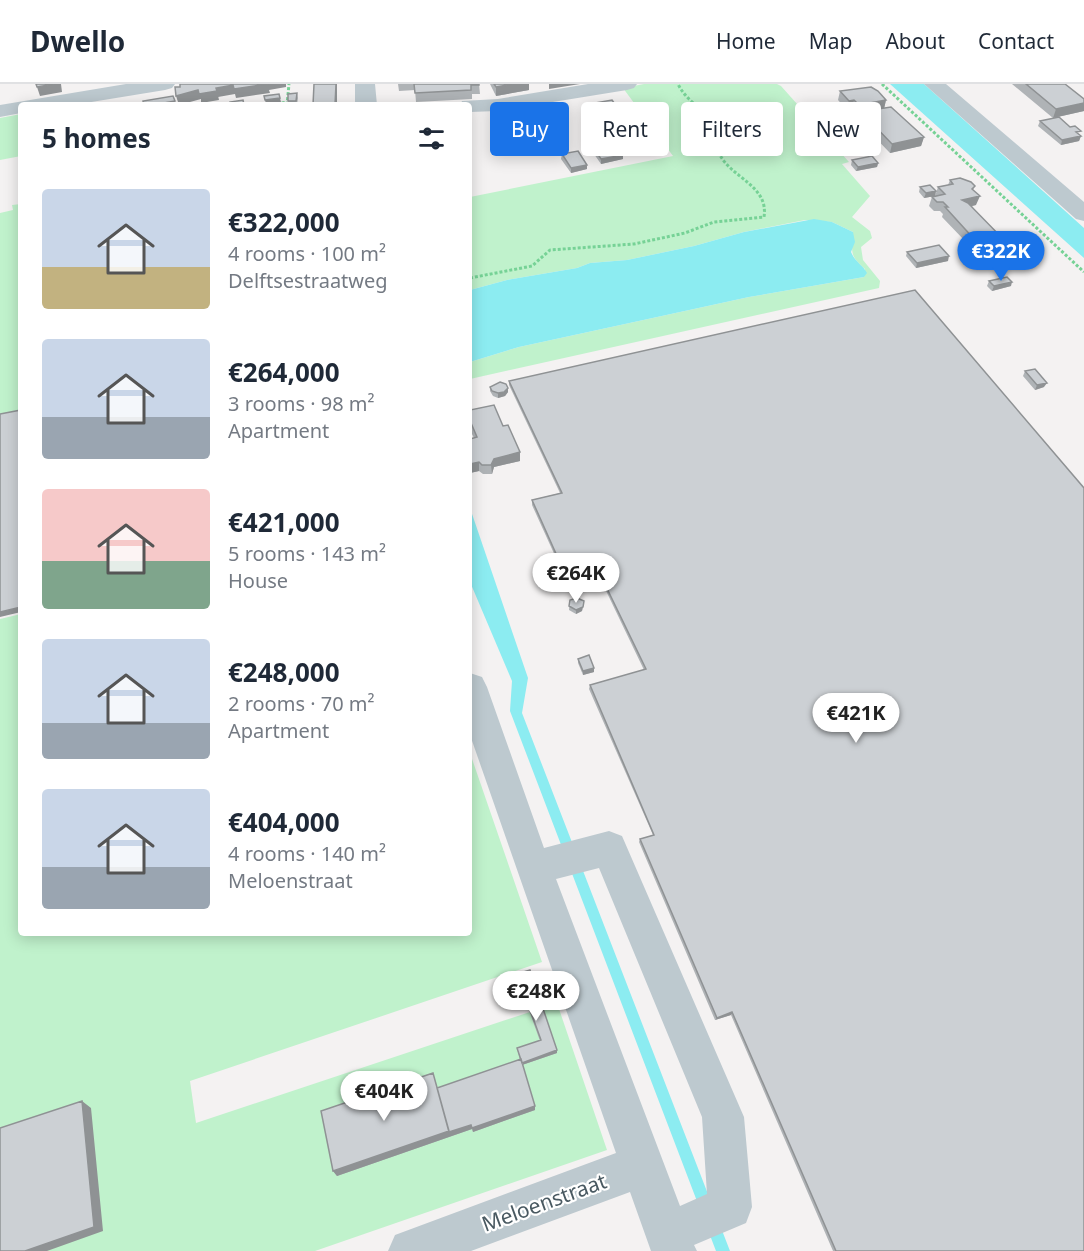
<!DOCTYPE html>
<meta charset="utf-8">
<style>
:root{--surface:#fff;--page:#f2f2f3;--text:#1f2937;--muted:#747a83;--line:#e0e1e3;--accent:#1a73e8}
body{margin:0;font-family:"Noto Sans",sans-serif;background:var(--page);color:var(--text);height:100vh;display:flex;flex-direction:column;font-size:22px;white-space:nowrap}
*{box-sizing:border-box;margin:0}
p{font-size:20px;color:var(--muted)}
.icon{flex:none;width:33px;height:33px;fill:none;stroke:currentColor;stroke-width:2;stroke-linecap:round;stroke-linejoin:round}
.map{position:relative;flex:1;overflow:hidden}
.details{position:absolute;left:18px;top:18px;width:454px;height:834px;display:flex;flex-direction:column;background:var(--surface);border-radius:6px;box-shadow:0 3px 15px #0003}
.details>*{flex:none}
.guide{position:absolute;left:490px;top:18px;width:502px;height:54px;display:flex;gap:12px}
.price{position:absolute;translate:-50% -51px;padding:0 14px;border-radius:21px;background:#fff;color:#222;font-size:20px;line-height:39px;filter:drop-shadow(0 2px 3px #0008)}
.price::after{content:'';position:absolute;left:50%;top:36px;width:18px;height:14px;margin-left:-9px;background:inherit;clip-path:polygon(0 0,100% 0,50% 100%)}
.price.on{background:var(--accent);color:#fff}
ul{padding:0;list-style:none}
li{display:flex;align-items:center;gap:18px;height:150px;padding:0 24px}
li span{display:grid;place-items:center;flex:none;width:168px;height:120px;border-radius:6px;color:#555}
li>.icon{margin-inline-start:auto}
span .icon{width:72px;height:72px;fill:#fffc;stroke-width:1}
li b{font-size:26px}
h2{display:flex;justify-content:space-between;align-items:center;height:72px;padding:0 24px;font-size:26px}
.chip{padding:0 21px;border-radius:6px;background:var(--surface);box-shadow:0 3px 15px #0003;font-size:21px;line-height:54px}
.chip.on{background:var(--accent);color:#fff}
header{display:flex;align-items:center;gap:36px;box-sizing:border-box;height:84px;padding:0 30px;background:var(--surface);border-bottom:2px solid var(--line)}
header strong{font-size:28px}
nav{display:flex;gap:33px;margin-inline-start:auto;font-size:21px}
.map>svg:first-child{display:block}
.green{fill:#c0f2cc}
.water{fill:#8cecf1}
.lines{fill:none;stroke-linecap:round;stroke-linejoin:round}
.path{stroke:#76d296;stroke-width:3;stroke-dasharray:3 2;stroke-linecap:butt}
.minor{fill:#bdc9cf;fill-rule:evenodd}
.wall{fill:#afb3b6}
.shaded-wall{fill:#8f9294}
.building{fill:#ccd0d4;stroke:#8f9294;stroke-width:1.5}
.labels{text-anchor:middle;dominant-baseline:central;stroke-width:4.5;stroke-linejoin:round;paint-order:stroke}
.near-street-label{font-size:21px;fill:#495961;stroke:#fff}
</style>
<header>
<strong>Dwello</strong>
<nav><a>Home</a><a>Map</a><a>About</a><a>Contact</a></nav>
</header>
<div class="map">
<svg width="1084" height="1167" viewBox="0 0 1084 1167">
<rect width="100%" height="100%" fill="#f4f2f2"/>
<!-- green -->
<path class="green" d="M644,0H777L781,2L849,78L842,80L870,112L852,133L870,147L872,154L861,163L863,176L880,197L879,204L470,295V278L519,263L648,235L749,213L864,193L865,185C849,171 852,169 853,148L832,138L805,136L744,148L694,162L627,176L590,179L577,184L507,196L470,206V113L673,72L623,4Z
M21,30V72L0,76V34Z
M21,120V328L0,333V129L13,126L12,121Z
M21,530V849H470V669L542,878L190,997L196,1039L557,919L607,1066L315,1167H0V535Z"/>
<!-- water -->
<path class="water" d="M890,0H924L1084,144V174Z
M814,135L832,138L853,148L855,158L851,168C855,178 863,181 867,189L864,193L749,213L648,235L519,263L470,278V206L507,196L577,184L590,179L627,176L694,162L744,148Z
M470,424L528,594L522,629L730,1167H716L510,627L512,597L470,498Z"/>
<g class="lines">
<!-- path -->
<path class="path" d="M882,0L1084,188
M272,21L287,18
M287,21L289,0
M470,194L532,182L550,166L634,160L685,149L714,138L764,133C769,102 732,94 720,71C714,59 717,45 709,35C699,22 685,15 678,0"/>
<!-- minor -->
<path class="minor" d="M126,0H175L172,4L165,6L73,21H21V29L0,33V21Z
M355,0H375L377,21H355Z
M588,0H637L634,4L627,6L498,27L470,28V21H460L462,17L498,15Z
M924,0H946L1084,118V137L1076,135Z
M470,589L482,593L487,603L544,764L609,747L622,752L744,1033L752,1123L746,1139L694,1161L697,1167H651L630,1108L471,1167H388L395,1151L616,1069L470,651ZM599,784L702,1033L707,1110L680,1122L556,795Z"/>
</g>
<!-- wall -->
<path class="wall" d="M398,0H479L480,10H472V15L416,18L415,6L399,7Z
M490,0H529V6L496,12Z
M1012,0H1065L1084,27L1053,34Z
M840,7L886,16L884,24L924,53L921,62L890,69L864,42L865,38L863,36L865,29L857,30L852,25L847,26L838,16Z
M297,9L298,14L297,21H289L288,17Z
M589,20L624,33V41L612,44V48L593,52L584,37V28H589Z
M827,27L850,31L849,35L832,39L826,31Z
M505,35L542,36L562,45L561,54L549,56L545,50L513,56L506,44Z
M1040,37L1079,51L1081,52L1079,57L1061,61L1038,42Z
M595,66L623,75L601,80L594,70Z
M562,70L587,85L571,89L561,75Z
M852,76L878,79L877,83L856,87L851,81Z
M950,96L975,102L973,106L976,121L972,122L1004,168L971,175L962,166L965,157L942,133L943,130L940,127H934L929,122L932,113L935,112L938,103L948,101Z
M920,103L936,107L935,112L924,114L919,108Z
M907,168L948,177L916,184L906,172Z
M989,197L1011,202L992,207L987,202Z
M1025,287L1044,303L1035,306L1023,292Z
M509,297L1084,1167H833L731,931L715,936L639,758L640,755L653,751L589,605L590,601L644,586L597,488L566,496L532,421V416L560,409L509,301Z
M490,303L508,304V308L505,312L498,314L493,312L490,307Z
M470,326L503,342L520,368V377L494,383L492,390H483L479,387L470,389V355L474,354L471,348Z
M570,516L584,517L582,527L576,530L569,526Z
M578,575L594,588L583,591L578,579Z
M517,890L557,966V969L522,981L535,1022V1026L473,1048L472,1045L337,1092L333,1087L437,1004L520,976L517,964L540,957L517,893Z"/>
<!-- shaded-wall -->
<path class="shaded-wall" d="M54,0H61L62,8L40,12L37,3Z
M268,0H286V3L269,6L270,9L236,14L235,10L218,13L216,4L233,1Z
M336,0H337V21H335Z
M513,0H529V6L496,12V3Z
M549,0H580L549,5Z
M198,6L217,7L219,16L201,19V15L179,21L176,12Z
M280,14L281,18L266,20L265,16Z
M854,16L852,25L847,26L849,17Z
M886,16L884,25L865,27V29L857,30L859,21Z
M175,17L176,21H153Z
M1084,19V27L1053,34L1056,25Z
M850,31L849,35L832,39L833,34Z
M624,33V41L612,44V48L593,52L594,43L610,35Z
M545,41V50L513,56V47Z
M562,45L561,54L549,56V48Z
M1081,52L1079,57L1061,61L1062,56Z
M924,53L921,62L890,69L892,60Z
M623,71V75L601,80V75Z
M878,79L877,83L856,87L858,83Z
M587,81V85L571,89V84Z
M936,107L935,112L924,114L926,109Z
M980,112L976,121L959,125L962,116Z
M1007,159L1004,168L971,175L974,166Z
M949,172L948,177L916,184L917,179Z
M1012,198L1011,202L992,207L994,202Z
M1047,299L1044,303L1035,306L1037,301Z
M508,304V308L505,312L498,314V309Z
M471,339V348L470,349V340Z
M520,368V377L494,383L492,390L491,381L494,375Z
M479,378V387L470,389V380Z
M597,484V488L566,496V492Z
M584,517L582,527L576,530V526Z
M21,523V528L0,533V528Z
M594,584V588L583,591V587Z
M732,928L731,931L715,936L717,934Z
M557,966V969L522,981L521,979Z
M82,1017L91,1024L103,1147L47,1167H25Z
M535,1022V1026L473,1048L472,1044Z
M471,1041L472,1045L337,1092L333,1087L449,1047V1048Z"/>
<!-- building -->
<path class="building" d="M36,0H54L37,3Z
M180,0H268L234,5L233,1L216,4L217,7L199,10L198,6L176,12L175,3H180Z
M314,0H336L335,21H313Z
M414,0H479V1H471V6L415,9Z
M494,0H513L496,3Z
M1026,0H1065L1084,15V19L1056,25Z
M871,3L878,7L886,16L859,21L854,16L849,17L840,7Z
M297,9L296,17H288V10Z
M279,10L280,14L265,16L264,12Z
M173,12L175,17L153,21H144L143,17Z
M243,16L244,21H231L230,18Z
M612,16L624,33L610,35L613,39L594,43L584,28L592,27L589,20Z
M891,23L924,53L892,60L866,33L870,32L865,27Z
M845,25L850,31L833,34L827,27Z
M538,29L542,36L554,33L562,45L549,48L545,41L513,47L505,35Z
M1059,33L1070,43L1075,42L1081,47L1076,48L1081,52L1062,56L1040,37Z
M617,62L623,71L601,75L595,66Z
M578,67L587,81L571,84L562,70Z
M872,72L878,79L858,83L852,76Z
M960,94L971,98L975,102L972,105L980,112L962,116L968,119L1007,159L974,166L965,156L974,155L945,123H948L943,118H937L932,113L945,110L938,103L953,100L950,96Z
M930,101L936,107L926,109L920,103Z
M939,161L949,172L917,179L907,168Z
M1007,193L1012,198L994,202L989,197Z
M915,206L1084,404V1167H836L732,928L717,934L640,755L654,751L590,601L646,585L597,484L566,492L532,416L562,409L509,297Z
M1035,285L1047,299L1037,301L1025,287Z
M500,298L506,300L508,304L504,308L498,309L492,307L490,303Z
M494,321L503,342L508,341L520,368L494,375L491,381H482L479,378L470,380V355L477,353L471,339L470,340V326Z
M21,326V523L0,528V330Z
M577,514L584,517L583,523L576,526L569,522L570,516Z
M589,571L594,584L583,587L578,575Z
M530,886L557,966L522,979L517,964L541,956L517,890Z
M521,975L535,1022L472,1044L471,1041L449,1048L437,1004Z
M433,989L449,1047L333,1087L321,1027Z
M82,1017L94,1143L25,1167H0V1044Z"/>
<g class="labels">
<!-- near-street labels -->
<g class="near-street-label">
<text transform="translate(544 1118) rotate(-20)">Meloenstraat</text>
</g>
</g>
</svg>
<b class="price on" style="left:1001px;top:198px">€322K</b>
<b class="price" style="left:576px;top:520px">€264K</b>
<b class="price" style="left:856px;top:660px">€421K</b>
<b class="price" style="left:536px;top:938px">€248K</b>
<b class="price" style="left:384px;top:1038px">€404K</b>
<div class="guide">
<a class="chip on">Buy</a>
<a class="chip">Rent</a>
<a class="chip">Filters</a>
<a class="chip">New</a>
</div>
<section class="details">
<h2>5 homes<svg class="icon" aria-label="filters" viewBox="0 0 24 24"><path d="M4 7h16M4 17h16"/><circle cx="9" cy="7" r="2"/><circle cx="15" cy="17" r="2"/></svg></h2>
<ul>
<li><span style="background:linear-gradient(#c9d6e8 65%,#c2b280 0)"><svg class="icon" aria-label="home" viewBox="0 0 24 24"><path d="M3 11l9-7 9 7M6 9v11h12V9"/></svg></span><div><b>€322,000</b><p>4 rooms · 100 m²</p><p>Delftsestraatweg</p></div></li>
<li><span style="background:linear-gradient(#c9d6e8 65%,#9aa5b1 0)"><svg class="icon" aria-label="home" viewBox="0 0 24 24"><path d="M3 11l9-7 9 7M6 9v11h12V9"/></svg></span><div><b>€264,000</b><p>3 rooms · 98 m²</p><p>Apartment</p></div></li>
<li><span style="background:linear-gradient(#f6c9c9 60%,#7fa58c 0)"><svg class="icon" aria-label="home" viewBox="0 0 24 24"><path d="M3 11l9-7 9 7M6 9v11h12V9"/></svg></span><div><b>€421,000</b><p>5 rooms · 143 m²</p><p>House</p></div></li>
<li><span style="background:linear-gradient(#c9d6e8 70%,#9aa5b1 0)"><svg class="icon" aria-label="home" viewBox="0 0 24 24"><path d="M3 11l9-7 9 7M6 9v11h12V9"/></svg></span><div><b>€248,000</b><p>2 rooms · 70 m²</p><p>Apartment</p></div></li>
<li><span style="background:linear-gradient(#c9d6e8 65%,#9aa5b1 0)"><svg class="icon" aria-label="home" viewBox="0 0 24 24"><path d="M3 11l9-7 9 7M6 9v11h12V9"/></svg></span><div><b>€404,000</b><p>4 rooms · 140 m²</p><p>Meloenstraat</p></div></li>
</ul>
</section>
</div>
